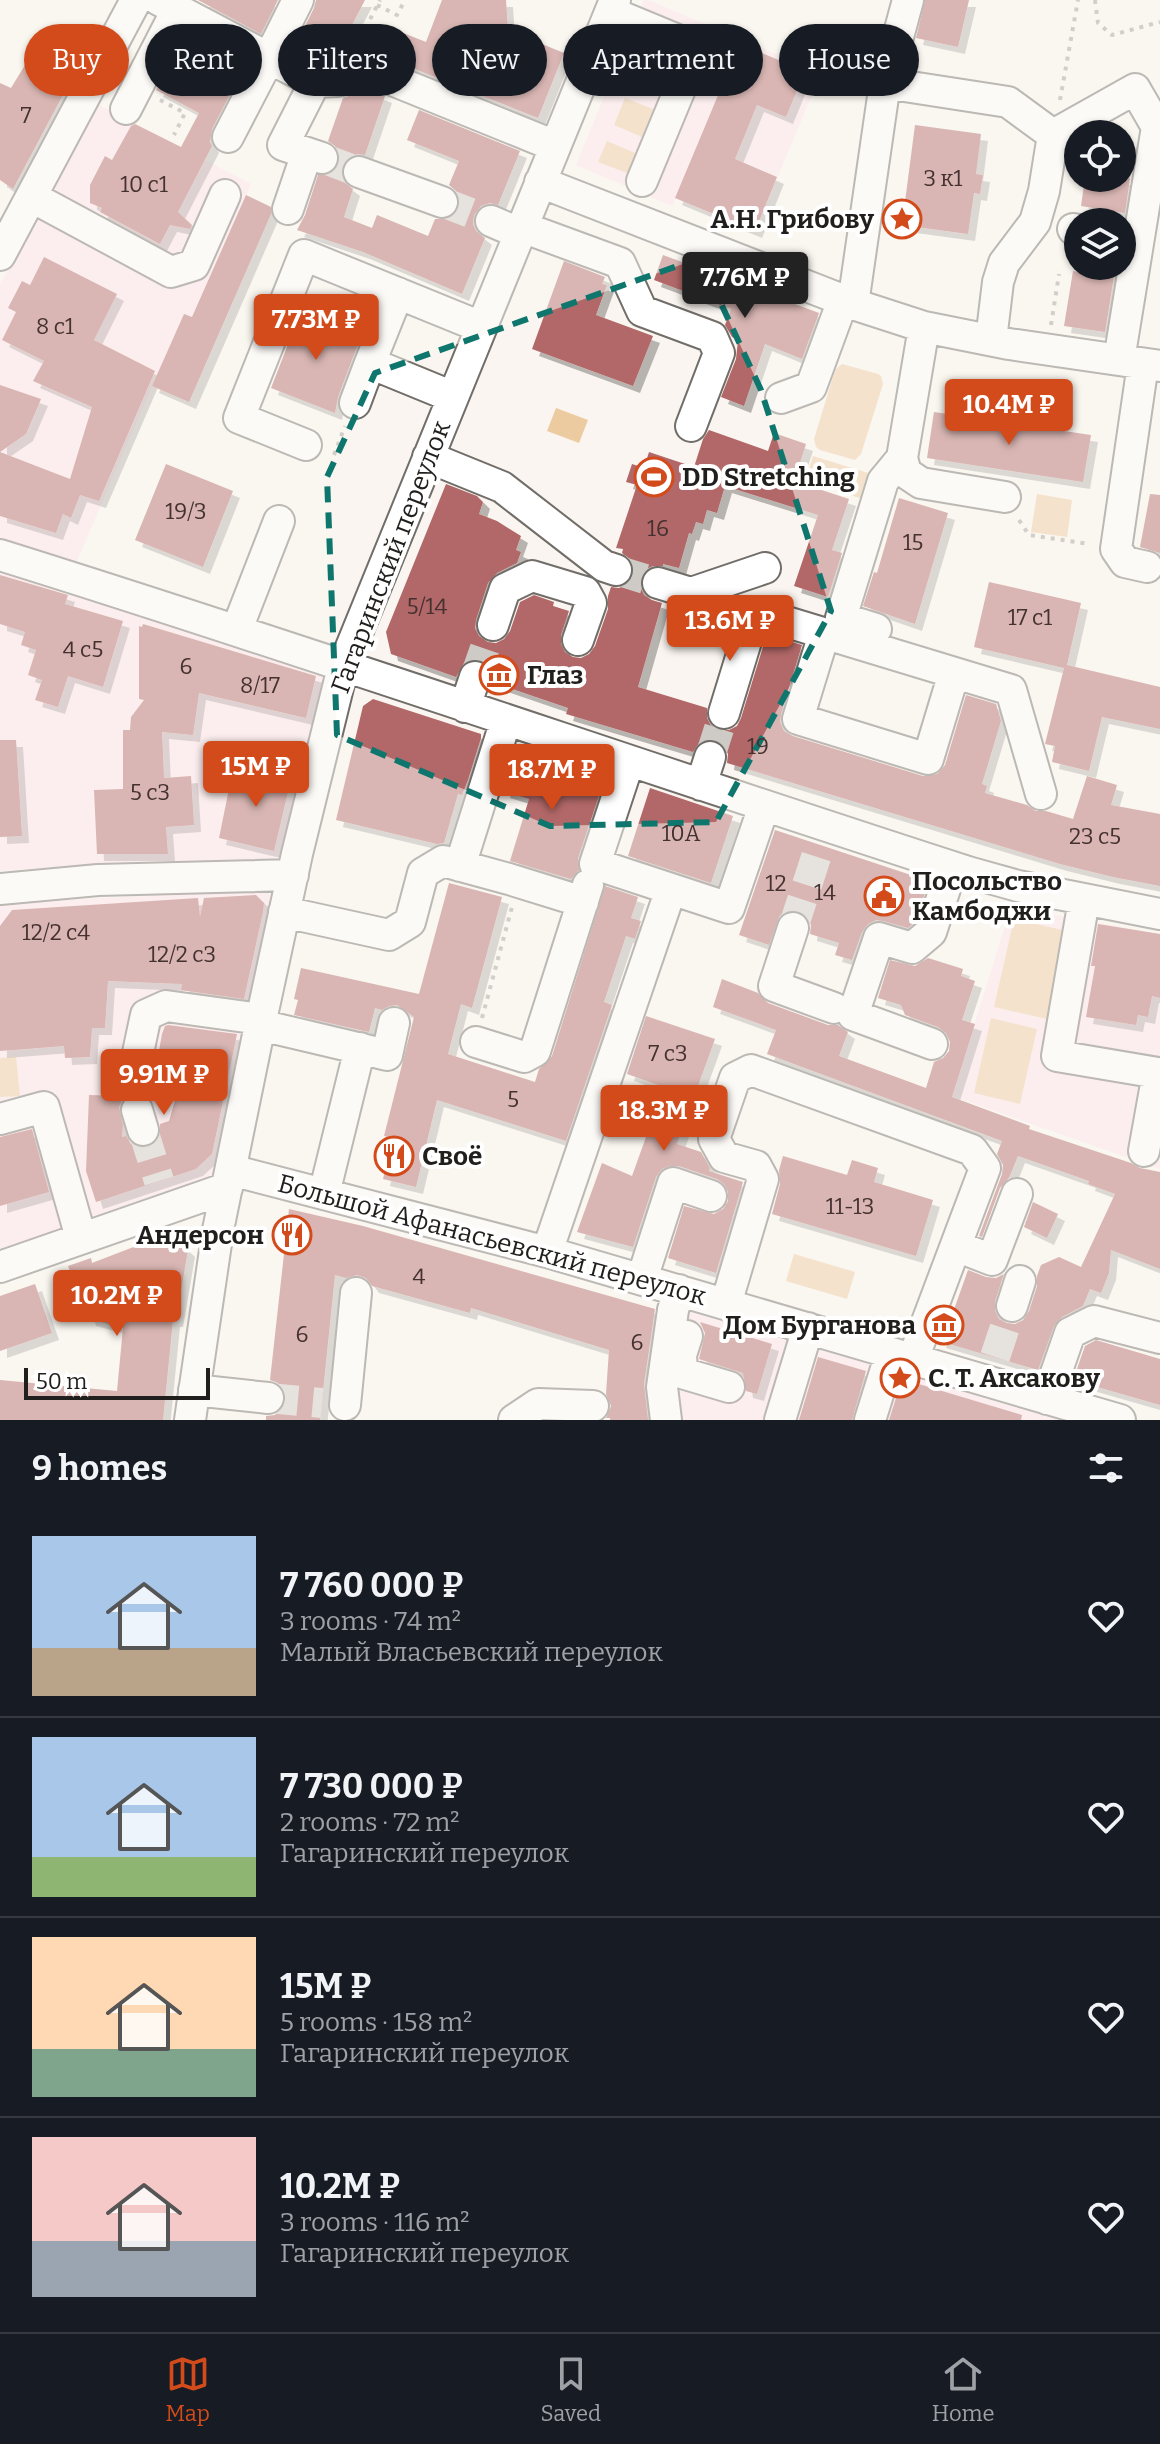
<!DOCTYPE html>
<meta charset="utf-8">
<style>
:root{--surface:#171b24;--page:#20242c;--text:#f1f3f6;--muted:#9ea1a6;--line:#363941;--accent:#d34b1b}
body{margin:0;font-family:Bitter,serif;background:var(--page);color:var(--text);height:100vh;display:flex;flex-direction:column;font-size:30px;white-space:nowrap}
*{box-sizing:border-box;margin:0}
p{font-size:26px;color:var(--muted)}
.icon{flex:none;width:44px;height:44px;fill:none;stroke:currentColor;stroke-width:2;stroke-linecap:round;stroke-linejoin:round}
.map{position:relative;height:1420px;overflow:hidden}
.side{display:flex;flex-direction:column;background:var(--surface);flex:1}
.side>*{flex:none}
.banner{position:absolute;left:24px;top:24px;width:1112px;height:72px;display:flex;gap:16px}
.fabs{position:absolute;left:1064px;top:120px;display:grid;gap:16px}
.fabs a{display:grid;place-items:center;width:72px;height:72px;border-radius:50%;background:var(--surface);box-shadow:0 2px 6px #0004;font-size:40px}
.scale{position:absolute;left:24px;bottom:20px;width:186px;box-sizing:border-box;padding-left:8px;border:4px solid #201f1d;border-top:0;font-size:22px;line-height:28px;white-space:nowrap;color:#201f1d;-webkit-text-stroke:6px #fff;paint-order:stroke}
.price{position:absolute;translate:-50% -68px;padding:0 18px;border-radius:8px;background:var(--accent);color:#fff;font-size:26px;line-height:52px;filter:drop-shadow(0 2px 4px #0008)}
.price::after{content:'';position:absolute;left:50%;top:48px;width:24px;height:18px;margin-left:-12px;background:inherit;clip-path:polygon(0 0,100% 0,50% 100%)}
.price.active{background:#222;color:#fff}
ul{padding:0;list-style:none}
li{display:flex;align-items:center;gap:24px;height:200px;padding:0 32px}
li+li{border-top:2px solid var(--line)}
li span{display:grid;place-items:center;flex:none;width:224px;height:160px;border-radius:0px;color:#555}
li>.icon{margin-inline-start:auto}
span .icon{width:96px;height:96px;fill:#fffc;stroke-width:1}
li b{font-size:34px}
h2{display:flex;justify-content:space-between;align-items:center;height:96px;padding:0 32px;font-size:34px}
.pill{padding:0 28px;border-radius:36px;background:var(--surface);box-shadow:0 2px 6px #0004;font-size:28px;line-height:72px}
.pill.active{background:var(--accent);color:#fff}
.tab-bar{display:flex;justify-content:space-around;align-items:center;height:112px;border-top:2px solid var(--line);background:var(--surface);font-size:22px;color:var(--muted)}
.tab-bar a{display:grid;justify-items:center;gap:4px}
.tab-bar .active{color:var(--accent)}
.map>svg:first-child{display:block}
.commercial{fill:#ffe4ea}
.education{fill:#fee4ec}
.green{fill:#edcba0}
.building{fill:#b26867;filter:url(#shadow)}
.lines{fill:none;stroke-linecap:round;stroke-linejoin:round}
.minor-tunnel{stroke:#cecac6;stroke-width:30;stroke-dasharray:30 15;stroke-linecap:butt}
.minor-casing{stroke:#716d69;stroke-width:34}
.path{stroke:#a3a09c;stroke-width:4;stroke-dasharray:4 6;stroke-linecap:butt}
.minor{stroke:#fff;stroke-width:30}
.marked{fill:none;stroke:#0f766e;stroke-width:6;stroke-dasharray:16 10;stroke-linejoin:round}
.labels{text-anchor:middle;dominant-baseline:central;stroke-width:8;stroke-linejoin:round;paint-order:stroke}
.number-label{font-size:22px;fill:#443130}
.poi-label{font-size:26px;font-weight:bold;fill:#201f1d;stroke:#fff;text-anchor:start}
.street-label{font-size:26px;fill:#201f1d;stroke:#fff}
</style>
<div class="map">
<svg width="1160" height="1420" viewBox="0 0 1160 1420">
<defs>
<filter id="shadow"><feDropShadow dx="7" dy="7" stdDeviation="0" flood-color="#0004"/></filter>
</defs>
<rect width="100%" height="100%" fill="#faf5f0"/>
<!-- commercial -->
<path class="commercial" d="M99,105L251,184L246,196L274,208L189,402L152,387L76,563L0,538V284L43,211Z
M0,566L322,672L323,680L321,696L280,857L269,860L99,864L0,871Z
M260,889L269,893L271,903L212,1174L203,1184L0,1258V904Z
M685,1310L1059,1420H673Z"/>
<!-- education -->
<path class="education" d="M644,0H648L821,73L755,231L676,198L672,206L576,165Z
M1011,907L1160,934V1169L952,1096Z
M92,1028L86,1171L49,1182L51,1191L0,1206V1051L50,1047Z"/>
<!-- green -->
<path class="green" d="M625,98L653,109L642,137L614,125Z
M607,141L635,153L627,173L598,162Z
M842,364L878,374L881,376L883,384L861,454L855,460L820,450L816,447L814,439L833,377L836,369Z
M556,408L588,420L579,443L547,431Z
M813,456L868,473L860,498L805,481Z
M1037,494L1072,500L1067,537L1031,532Z
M1014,919L1067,931L1047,1019L994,1007Z
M991,1018L1037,1029L1020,1104L974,1093Z
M16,1057L20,1096L0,1097V1058Z
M794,1254L855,1272L847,1299L786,1281Z"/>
<!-- building -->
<path class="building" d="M198,0H278L261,34Z
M316,0H365L341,46L332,53L327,63L319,64L293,50L314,8Z
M442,0H506L508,30L564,53L538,118L387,58L398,31L426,42Z
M925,0H969L958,47L916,38Z
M185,34L245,66L212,129L210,142L212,146L178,212L192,225L190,229L170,225L160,244L100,212L102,208L90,203V185L105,156L112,160L131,126L135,124L181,147L199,113L156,90Z
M716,34L805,71L786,117L757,105L735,159L777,177L755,231L675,198L724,81L706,74L714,55L713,42Z
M36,47L67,64L55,86L65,91L13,189L0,180V83L11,88Z
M356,85L385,96L365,155L357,154L348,158L342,167L341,174L345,183L353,189L344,217L372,228L377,215L428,236L435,219H446L454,215L459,207L460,200L456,191L449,185L459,161L407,140L419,110L520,151L498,205L490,203L481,206L474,215L473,224L476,231L485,238L462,294L363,252L297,230L305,215L318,175H326L333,172L339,164V154L335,146L328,141L343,98L348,96Z
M915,125L981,134L976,174L983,175L980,194L974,193L968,234L902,225Z
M1085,178H1130L1125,213L1081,206Z
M246,195L271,207V214L189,402L152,386L184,314L192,317Z
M663,255L819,313L802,359L765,344L744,406L721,397L736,359L738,340L732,337L725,325L731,309L654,280Z
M44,257L117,294L94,340L155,371L99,501L80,495L71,518L63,514L56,533L0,516V385L41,399L26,434L0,452L70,479L92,407L33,381L44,361L2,340L16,312L8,308L22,281L30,285Z
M564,261L605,277L602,284L607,285L596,315L653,336L633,386L532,349Z
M1094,267L1115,270L1105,332L1064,326L1073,271L1093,274Z
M301,311L361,336L338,397L335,413L271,388Z
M934,412L1091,435L1083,482L927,458Z
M709,430L768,451L774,433L806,444L794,481L849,499L832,550L842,553L828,597L794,586L818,515L725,486L717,513L707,510L703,524L696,522L692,534L689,533L679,568L663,564V566H653L646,569L641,577L640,586L644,595L652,600L662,603L638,687L707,708V718L711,726L720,730H729L737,726L741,718L766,637L769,635L802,645L781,714L780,722L784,731L793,736L923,776L937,774L945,765L966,695L996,704L1001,721L982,784L987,786L985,793L1027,805L1036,811H1046L1073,819L1087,776L1117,785L1111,805L1160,814V886L1113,877L1060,864L727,763L728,754L724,746L715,740H705L699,743L693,752L566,714L568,708L492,682L493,674L489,666L480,660L472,659L464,663L456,677L391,654L386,632L446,484L477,496L483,502L479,514L497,521L521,536L516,550L521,552L517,563L497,573L488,583L476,620L475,628L479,636L488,642L496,643L504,639L510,631L520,602L534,595L554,602L553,606L569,611L561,635V644L565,652L573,657L581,658L589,654L595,646L608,609V596L611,587L619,588L627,584L633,575L634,567L630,559L622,553L623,549L616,548L637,485L626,482L632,464L644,468L649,452L694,467L703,439Z
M166,464L233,491L203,567L135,540Z
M1150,494L1160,495V553L1140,547Z
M899,498L948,513L915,624L863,606L874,572L877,573Z
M0,575L68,595L65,604L123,621L103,687L68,676L58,707L35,700L42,680L28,675L36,650L21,645L25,632L0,624Z
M989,582L1081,603L1067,665L1160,687V729L1102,717L1089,771L1052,762L1055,746L1045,744L1064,668L974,647Z
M143,624L316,676L306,718L199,693L193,735L162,732L164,778L191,776L194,825L166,827L168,854H97L94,790L123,789V730H130L131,717L144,700L139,699V626L142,627Z
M373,699L481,734V738L468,780L462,795L458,794L444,843L437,844L336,820L363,706Z
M0,740H16L22,836L0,837Z
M516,749L605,778L578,858L579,870L571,879L510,861L529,799L503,791Z
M250,765L292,775L274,851L219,838L230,784L244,788Z
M650,788L733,816L711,883L628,856Z
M775,830L929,881L915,922L908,928L883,921L876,920L868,924L862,932L852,960L835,955L839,943L810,934L811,925L807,917L798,911H789L780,915L769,945L739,935Z
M449,883L502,897L472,1008L461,1004L448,1054L535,1082L539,1069L552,1056L605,886L638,897L631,918L641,921L635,939L626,936L604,1002L612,1005L566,1141L437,1100L416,1187L383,1179L393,1138L384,1136L414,1017L397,1005L389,1006L382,1010L375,1008L369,1032L294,1015L298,1000L294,999L301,968L419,994Z
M256,895L264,903L263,912L244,999L181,990L182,984L108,981L105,1028H92L90,1057L65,1058L64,1046L0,1051V926L12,910L198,898L200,917L204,898Z
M1098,924L1160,934V998L1152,996L1148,1017L1138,1015L1136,1025L1086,1017L1095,966H1091Z
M928,958L963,969L961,976L975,981L962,1020L975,1024L952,1097L1030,1126L1029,1129L1131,1163L1140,1168L1160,1172V1269L1111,1250L1109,1273L1101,1293L1090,1289L1083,1306L1062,1317L1054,1326L1038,1370L939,1341L948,1317L951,1318L968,1270L986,1277L996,1278L1004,1274L995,1301V1311L999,1319L1007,1323L1015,1324L1023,1320L1029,1311L1037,1286V1276L1041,1265L1059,1257L1081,1267L1115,1194L1088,1184L1089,1181L1018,1156L1009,1178L1000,1188L982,1237L979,1236L1002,1174L1003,1165L997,1154L1002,1141L767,1054L776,1030L713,1007L722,979L758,993L768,1003L828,1025H838L848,1032L839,1056L926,1088L934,1062L943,1058L949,1051L950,1042L946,1033L938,1027L905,1015L901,1005L878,998L890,960L915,966Z
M646,1016L715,1039L677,1144L701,1152L710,1168L709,1171L743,1182L716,1273L668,1258L684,1206L714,1214L723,1209L728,1201V1192L724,1184L717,1179L679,1166H669L662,1169L656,1177L633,1247L577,1232L602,1163L632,1176L664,1087L627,1074Z
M168,1025L237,1034L212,1154L196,1169L96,1202L86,1171L89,1095L124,1096L119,1107L123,1124L122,1137L126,1136L131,1144L140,1148L149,1147L156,1143L160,1135V1124L169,1121L181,1079L155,1073L162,1034L165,1026Z
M32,1129L49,1192L0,1206V1137Z
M783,1156L847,1175L852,1160L878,1168L874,1182L933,1200L916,1256L772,1214L780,1184L779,1170Z
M1033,1202L1058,1214L1047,1238L1024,1227Z
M289,1209L363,1226L655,1309L644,1384L648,1420H610V1418H606L611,1406L606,1394L609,1350L471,1308L470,1313L372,1286L366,1278L357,1275L346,1278L335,1275L320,1420H266V1416L275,1415L282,1409L286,1401L284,1390L278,1383L270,1380Z
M170,1233L188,1250L176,1320H173L163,1420H0V1380L117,1391L123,1328L89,1319L84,1300L81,1301L68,1266L91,1258L92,1263Z
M35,1284L52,1333L0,1351V1296Z
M700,1322L772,1344L757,1394L746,1391L743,1373L699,1359L705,1333Z
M1096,1340L1160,1359V1405L1073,1380L1085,1346Z
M818,1357L866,1371L852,1420H799Z
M902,1379L1022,1415L1021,1420H889Z"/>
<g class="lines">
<!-- minor-tunnel -->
<path class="minor-tunnel" d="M322,158L359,172
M442,202L491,221
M616,570L658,583
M475,677L493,625
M710,757L724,713
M793,928L820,845
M143,1130L159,1181
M995,1357L1012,1306
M268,1398L322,1403"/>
<!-- minor casing -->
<g class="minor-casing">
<path id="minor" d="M159,0L269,58L228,137
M298,0L269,58L315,82L283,145L322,158
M610,12L697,48L642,181
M898,37L908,0
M315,82L338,81L348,62L555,146
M126,109L177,10
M1053,135L1135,89L1157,127L1119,360
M359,172L442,202
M540,182L853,304L924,327L1009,344L1160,366
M32,197L171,272L194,265L225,195
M288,209L307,153
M491,221L519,233
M522,227L620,263L642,311L712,337L719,353L691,426
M1073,229L1078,230
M0,255L136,0
M853,304L885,83L1008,102L1053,135
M924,327L902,458L906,473L921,483L1005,497
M991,340L998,282L1004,263L1035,222L1044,191L1053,135
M370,363L398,293
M1143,364L1116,549L1125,562L1147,567
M781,398L811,387L843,300
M355,403L370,363L453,397
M306,445L239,418L304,255L481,327
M428,457L502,487L604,566L616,570
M0,555C324,656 645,768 968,872L1018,886L1160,914
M658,583L691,593L765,568
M493,625L505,589L532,576L585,592L591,603L578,640
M237,629L279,521
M876,629L841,618L883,481L902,458
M824,634L798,719L928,759L954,673
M465,707L475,677
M724,713L751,625L767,616L1011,690L1041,794
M701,785L710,757
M460,866L506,720
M0,889L98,880L293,875
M671,889L729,908L764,806
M1084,900L1057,1056L1158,1073L1144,1151
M284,912L389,935L410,922L423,873L443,861L509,879L583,902
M793,928L774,986L834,1008
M260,1025L387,1055L394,1023
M476,1042L524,1057L535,1051L588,885
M932,1044L853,1015L879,938L912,948L931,932L952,867
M135,1067L146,1015L166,1006L261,1019
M137,1110L143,1130
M0,1119L44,1107L81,1238
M231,1170L547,1252L1120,1420
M324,1194L360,1048
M956,1246L992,1260L1017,1194
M547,1252L671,889L595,864L629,761
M0,1267L227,1188
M642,1279L673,1183L711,1196
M726,1304L763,1179L756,1166L724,1157L714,1139L735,1078L751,1070L972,1150L985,1168L913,1359
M1012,1306L1020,1281
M687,1336L681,1355L682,1373L729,1387
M194,1390L268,1398
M1047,1399L1070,1333L1094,1321L1160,1338
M345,1405L356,1293
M190,1420L218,1230L260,1025L297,854L343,667L615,0
M514,1420L538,1404L593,1406
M666,1420L662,1387L673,1310L679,1290
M780,1420L808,1328
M870,1420L891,1353"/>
</g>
<!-- path -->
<path class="path" d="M1095,0L1098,23L1112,35L1160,22
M377,5L397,15L405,0
M361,37L380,0
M160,100L185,113L174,135
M1060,100L1078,0
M1051,325L1059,274
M334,455L345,426
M1019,520L1029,535L1089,544
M482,1018L512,907"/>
<!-- minor -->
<use href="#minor" class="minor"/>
</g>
<!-- marked area -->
<path d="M0 0H1160V1420H0ZM700,258L761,390L831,611L716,822L550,826L337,735L327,477L375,373Z" fill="#faf5f0" fill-opacity=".55" fill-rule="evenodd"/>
<path class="marked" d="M700,258L761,390L831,611L716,822L550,826L337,735L327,477L375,373Z"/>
<!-- icons -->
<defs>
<g id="sight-ring" transform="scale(2)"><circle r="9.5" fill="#fff" stroke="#d34b1b" stroke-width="1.5"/><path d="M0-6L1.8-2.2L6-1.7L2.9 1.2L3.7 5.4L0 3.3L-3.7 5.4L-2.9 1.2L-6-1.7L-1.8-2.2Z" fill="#d34b1b"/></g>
<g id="stadium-ring" transform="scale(2)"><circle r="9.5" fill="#fff" stroke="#d34b1b" stroke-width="1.5"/><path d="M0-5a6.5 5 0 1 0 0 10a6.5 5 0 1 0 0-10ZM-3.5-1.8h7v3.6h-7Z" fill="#d34b1b"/></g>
<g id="museum-ring" transform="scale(2)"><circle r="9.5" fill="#fff" stroke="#d34b1b" stroke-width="1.5"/><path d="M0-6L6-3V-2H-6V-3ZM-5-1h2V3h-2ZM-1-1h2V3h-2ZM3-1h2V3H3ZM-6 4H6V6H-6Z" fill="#d34b1b"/></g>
<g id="civic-ring" transform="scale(2)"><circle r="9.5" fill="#fff" stroke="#d34b1b" stroke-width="1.5"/><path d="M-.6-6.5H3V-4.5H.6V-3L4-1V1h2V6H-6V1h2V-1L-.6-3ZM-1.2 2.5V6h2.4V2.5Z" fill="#d34b1b"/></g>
<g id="restaurant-ring" transform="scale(2)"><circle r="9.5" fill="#fff" stroke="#d34b1b" stroke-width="1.5"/><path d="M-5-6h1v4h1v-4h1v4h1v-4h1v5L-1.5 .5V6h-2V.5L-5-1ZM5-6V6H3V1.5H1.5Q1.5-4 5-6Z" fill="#d34b1b"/></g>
</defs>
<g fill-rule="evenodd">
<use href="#sight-ring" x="902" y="219"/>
<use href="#stadium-ring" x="654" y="477"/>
<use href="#museum-ring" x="499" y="675"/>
<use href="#civic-ring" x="884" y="896"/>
<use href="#restaurant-ring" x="394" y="1156"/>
<use href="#restaurant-ring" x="292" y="1235"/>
<use href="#museum-ring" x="944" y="1325"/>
<use href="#sight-ring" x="900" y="1378"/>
</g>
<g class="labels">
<!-- number labels -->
<g class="number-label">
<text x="26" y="115">7</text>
<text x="943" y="178">3 к1</text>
<text x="144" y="184">10 с1</text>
<text x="55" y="326">8 с1</text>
<text x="186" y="511">19/3</text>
<text x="658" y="528">16</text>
<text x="913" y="542">15</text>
<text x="427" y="606">5/14</text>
<text x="1030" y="617">17 с1</text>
<text x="83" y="649">4 с5</text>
<text x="186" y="666">6</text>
<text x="260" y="685">8/17</text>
<text x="758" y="746">19</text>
<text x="150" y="792">5 с3</text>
<text x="681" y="833">10А</text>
<text x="1095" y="836">23 с5</text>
<text x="776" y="883">12</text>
<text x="825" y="892">14</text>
<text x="56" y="932">12/2 с4</text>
<text x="182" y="954">12/2 с3</text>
<text x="668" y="1053">7 с3</text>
<text x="513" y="1099">5</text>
<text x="850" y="1206">11-13</text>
<text x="419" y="1276">4</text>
<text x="302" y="1334">6</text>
<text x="637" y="1342">6</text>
</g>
<!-- poi labels -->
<g class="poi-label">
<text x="874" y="219" text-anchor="end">А.Н. Грибову</text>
<text x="682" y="477">DD Stretching</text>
<text x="527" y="675">Глаз</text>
<text x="912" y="881">Посольство<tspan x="912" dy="30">Камбоджи</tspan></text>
<text x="422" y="1156">Своё</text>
<text x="264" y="1235" text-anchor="end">Андерсон</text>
<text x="916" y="1325" text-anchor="end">Дом Бурганова</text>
<text x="928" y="1378">С. Т. Аксакову</text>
</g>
<!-- street labels -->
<g class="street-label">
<text transform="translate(391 557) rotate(-69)">Гагаринский переулок</text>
<text transform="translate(492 1240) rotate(15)">Большой Афанасьевский переулок</text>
</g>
</g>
</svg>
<div class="fabs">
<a><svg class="icon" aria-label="locate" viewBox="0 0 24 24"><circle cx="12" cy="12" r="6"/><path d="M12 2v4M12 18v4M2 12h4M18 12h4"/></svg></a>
<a><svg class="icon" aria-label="layers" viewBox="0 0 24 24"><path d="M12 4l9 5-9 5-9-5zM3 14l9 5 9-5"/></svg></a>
</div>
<div class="scale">50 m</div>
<b class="price active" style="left:745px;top:320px">7.76M ₽</b>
<b class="price" style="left:316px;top:362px">7.73M ₽</b>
<b class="price" style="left:1009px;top:447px">10.4M ₽</b>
<b class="price" style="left:730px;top:663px">13.6M ₽</b>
<b class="price" style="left:256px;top:809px">15M ₽</b>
<b class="price" style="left:552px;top:812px">18.7M ₽</b>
<b class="price" style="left:164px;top:1117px">9.91M ₽</b>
<b class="price" style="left:664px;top:1153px">18.3M ₽</b>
<b class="price" style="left:117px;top:1338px">10.2M ₽</b>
<div class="banner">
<a class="pill active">Buy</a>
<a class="pill">Rent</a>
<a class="pill">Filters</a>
<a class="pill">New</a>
<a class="pill">Apartment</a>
<a class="pill">House</a>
</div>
</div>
<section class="side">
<h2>9 homes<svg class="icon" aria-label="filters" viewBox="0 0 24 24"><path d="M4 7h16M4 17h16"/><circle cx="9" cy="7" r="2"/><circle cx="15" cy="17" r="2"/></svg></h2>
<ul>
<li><span style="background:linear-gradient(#a9c7e8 70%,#b9a48a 0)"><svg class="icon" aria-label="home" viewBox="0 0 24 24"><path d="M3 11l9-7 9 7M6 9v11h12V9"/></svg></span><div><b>7 760 000 ₽</b><p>3 rooms · 74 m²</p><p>Малый Власьевский переулок</p></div><svg class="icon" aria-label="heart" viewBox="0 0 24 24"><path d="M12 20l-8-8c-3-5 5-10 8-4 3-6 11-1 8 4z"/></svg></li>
<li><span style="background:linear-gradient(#a9c7e8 75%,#8fb573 0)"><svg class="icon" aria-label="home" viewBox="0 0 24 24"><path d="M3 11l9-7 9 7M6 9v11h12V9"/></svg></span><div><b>7 730 000 ₽</b><p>2 rooms · 72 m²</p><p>Гагаринский переулок</p></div><svg class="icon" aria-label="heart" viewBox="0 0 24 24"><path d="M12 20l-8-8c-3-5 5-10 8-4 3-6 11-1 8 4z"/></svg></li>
<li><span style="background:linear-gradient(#ffd9b3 70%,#7fa58c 0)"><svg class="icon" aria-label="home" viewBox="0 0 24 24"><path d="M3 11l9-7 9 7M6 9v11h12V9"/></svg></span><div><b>15M ₽</b><p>5 rooms · 158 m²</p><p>Гагаринский переулок</p></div><svg class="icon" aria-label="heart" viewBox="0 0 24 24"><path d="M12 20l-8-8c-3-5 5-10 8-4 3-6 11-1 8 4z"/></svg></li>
<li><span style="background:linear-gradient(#f6c9c9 65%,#9aa5b1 0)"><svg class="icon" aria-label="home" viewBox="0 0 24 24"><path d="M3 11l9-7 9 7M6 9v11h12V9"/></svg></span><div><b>10.2M ₽</b><p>3 rooms · 116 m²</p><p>Гагаринский переулок</p></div><svg class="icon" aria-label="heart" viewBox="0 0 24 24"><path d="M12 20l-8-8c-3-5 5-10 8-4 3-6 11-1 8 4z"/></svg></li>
</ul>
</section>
<nav class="tab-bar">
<a class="active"><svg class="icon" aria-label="map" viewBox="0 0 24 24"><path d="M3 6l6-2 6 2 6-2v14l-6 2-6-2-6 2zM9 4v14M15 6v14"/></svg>Map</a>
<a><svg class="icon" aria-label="saved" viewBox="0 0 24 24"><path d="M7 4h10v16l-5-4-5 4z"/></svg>Saved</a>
<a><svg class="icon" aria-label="home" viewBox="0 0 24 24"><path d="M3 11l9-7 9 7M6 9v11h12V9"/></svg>Home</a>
</nav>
